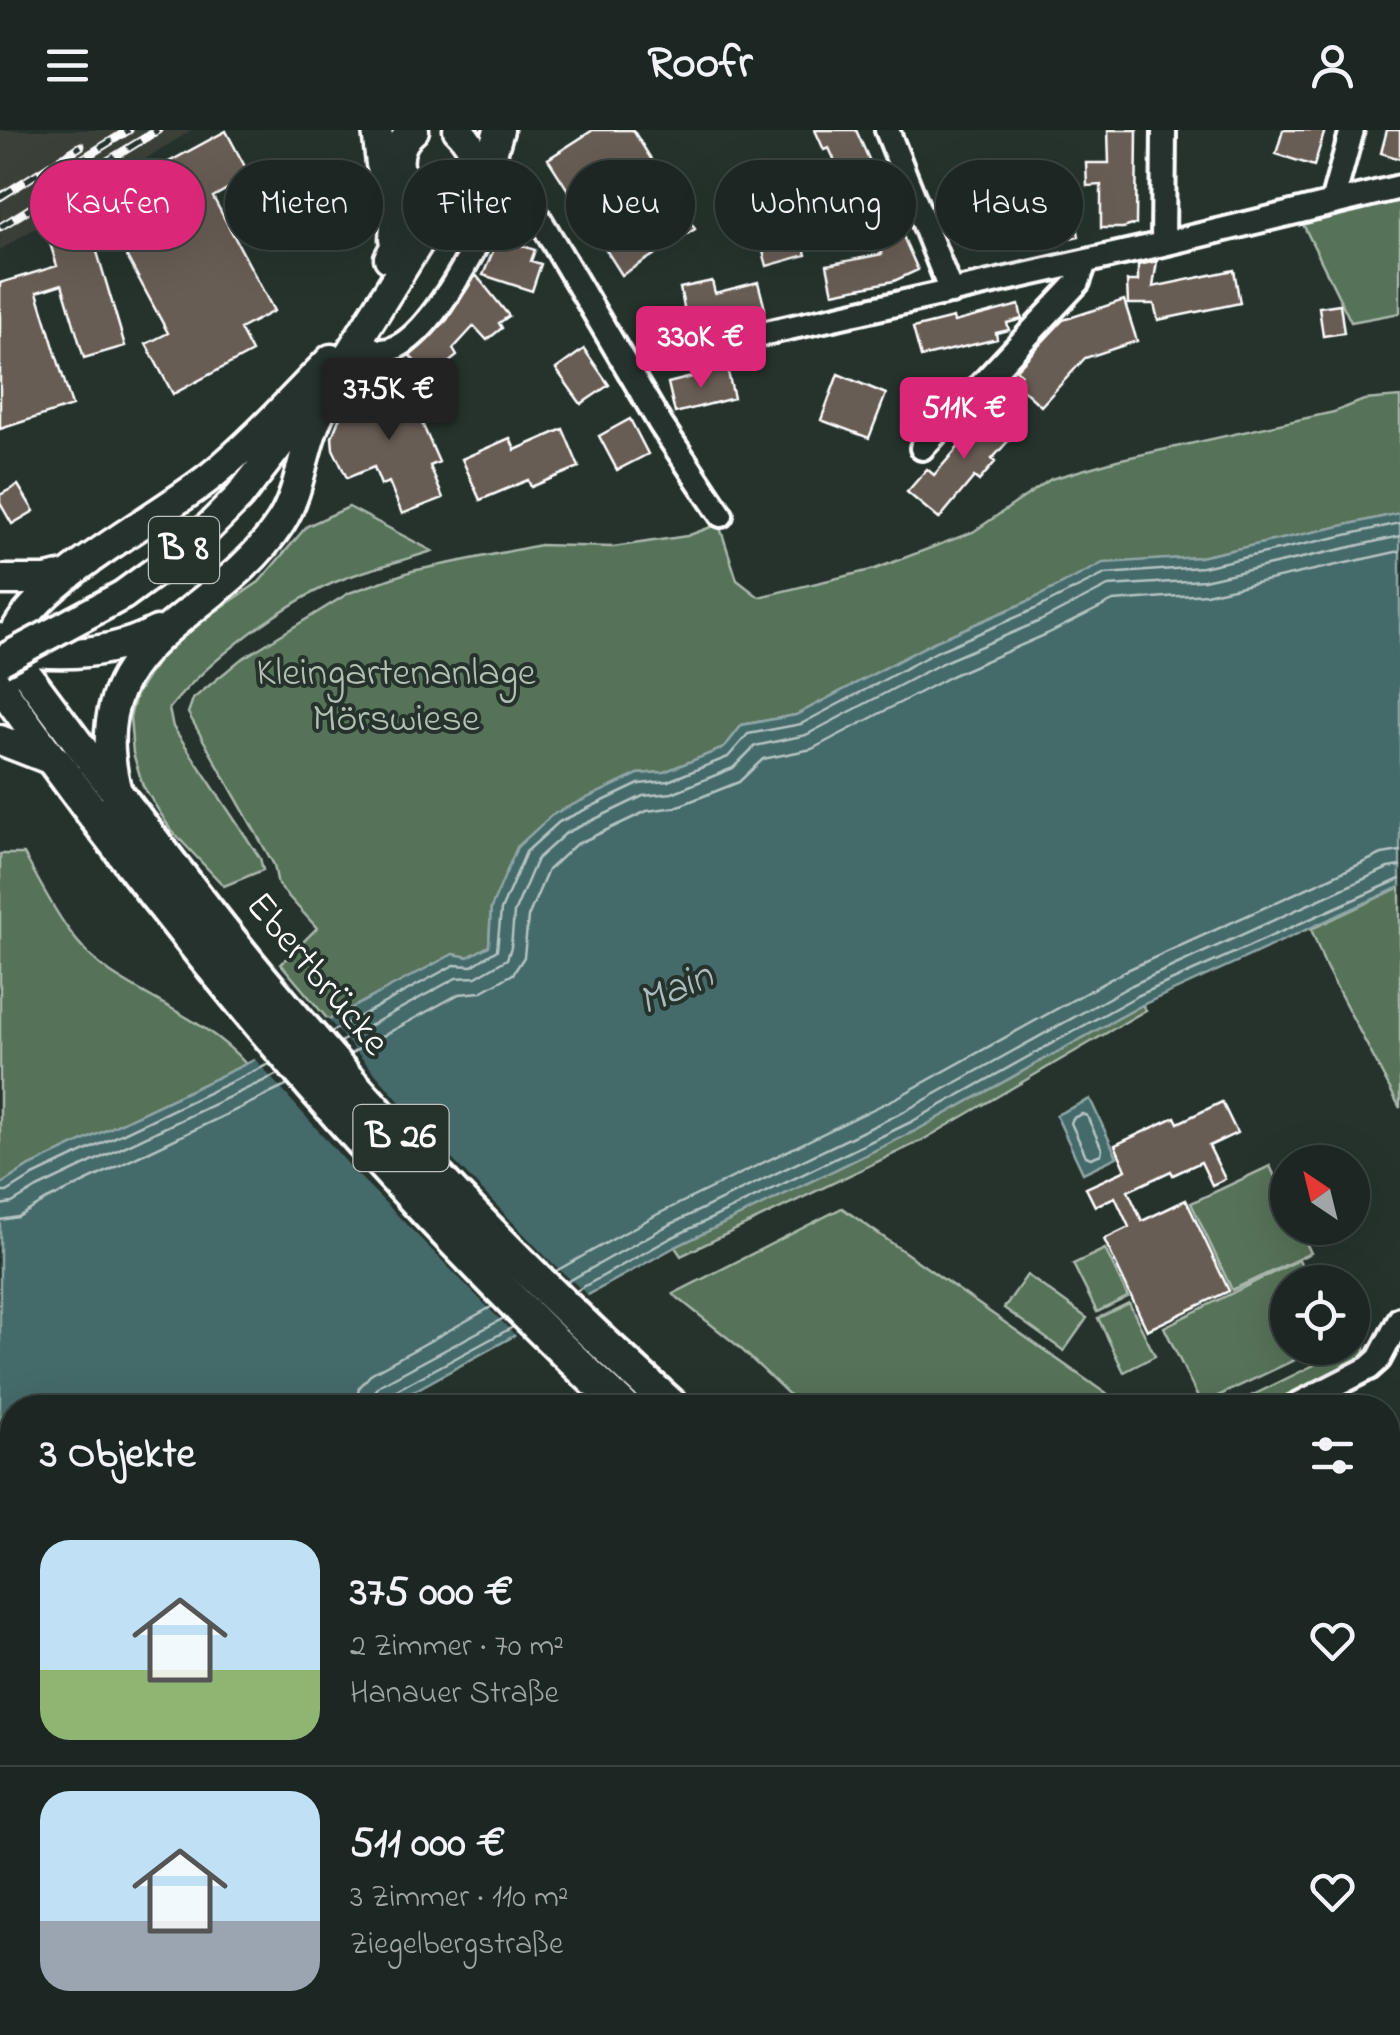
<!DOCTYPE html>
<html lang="de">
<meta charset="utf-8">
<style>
:root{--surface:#1c2622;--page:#252e2a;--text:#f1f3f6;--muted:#a0a5a5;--line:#3a4340;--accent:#db2777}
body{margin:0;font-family:"Indie Flower",sans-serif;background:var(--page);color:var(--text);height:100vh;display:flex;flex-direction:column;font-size:38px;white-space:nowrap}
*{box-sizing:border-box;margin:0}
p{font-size:32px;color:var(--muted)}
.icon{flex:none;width:55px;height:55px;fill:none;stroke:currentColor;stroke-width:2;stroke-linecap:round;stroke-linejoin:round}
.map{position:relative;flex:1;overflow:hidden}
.details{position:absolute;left:0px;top:1265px;width:1400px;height:640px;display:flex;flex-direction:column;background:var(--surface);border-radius:40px 40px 0 0;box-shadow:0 10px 40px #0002,0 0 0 2px var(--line)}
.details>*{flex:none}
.top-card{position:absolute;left:30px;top:30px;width:1340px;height:90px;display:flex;gap:20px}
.needle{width:65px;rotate:325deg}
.buttons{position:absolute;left:1270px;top:1015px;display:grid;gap:20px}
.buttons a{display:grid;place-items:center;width:100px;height:100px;border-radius:50%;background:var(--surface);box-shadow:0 10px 40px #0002,0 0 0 2px var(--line);font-size:50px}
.price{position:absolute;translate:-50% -85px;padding:0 22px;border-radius:10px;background:var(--accent);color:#fff;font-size:32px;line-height:65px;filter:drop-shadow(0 2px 5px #0008)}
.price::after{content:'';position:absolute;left:50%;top:60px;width:30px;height:22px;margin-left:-15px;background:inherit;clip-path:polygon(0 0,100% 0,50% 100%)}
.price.on{background:#222;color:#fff}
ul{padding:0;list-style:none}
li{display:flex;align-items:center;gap:30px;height:250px;padding:0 40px}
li+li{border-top:2px solid var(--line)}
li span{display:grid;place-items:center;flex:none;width:280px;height:200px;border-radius:30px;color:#555}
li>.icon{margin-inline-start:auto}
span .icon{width:120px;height:120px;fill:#fffc;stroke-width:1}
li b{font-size:42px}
h2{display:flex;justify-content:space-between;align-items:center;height:120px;padding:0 40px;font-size:42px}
.tag{padding:0 35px;border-radius:45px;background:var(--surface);box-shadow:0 10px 40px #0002,0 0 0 2px var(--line);font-size:35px;line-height:90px}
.tag.on{background:var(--accent);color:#fff}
header{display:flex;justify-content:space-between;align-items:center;height:130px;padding:0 40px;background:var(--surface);font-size:45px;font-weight:800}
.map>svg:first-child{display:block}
.built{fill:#3a4039}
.green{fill:#567259;stroke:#aab8ac;stroke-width:2.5}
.water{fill:#456a6a;stroke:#8fa6a6;stroke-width:2.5}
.pier{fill:#26332d}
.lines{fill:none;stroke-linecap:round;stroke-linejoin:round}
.shore{stroke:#b5c3c3;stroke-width:2.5}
.building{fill:#685d54;stroke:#fff;stroke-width:2.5}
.minor-casing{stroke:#fff;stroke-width:30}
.major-casing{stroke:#fff;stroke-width:35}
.highway-casing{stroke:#fff;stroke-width:40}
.minor{stroke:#26332d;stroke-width:22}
.major{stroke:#26332d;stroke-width:28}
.highway{stroke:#26332d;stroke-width:32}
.rail-casing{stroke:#fff;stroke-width:9}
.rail{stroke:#26332d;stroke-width:5;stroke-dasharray:15;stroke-linecap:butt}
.major-bridge-casing{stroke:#fff;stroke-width:35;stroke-linecap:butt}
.major-bridge{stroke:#26332d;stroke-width:28}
.labels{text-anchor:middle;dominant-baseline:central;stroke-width:8;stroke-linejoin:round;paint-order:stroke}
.shield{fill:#26332d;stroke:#bec2c0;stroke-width:2.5}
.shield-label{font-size:38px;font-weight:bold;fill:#fff}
.park-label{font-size:40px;fill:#b3c0b4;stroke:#26332d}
.street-label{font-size:40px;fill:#fff;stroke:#26332d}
.water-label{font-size:42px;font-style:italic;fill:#abbcbc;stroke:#26332d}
</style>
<header><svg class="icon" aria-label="menu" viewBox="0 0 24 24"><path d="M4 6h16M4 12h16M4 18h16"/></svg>Roofr<svg class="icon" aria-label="person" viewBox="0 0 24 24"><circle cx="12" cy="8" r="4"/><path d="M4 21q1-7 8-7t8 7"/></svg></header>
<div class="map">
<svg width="1400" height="1905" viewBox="0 0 1400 1905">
<rect width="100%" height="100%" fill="#26332d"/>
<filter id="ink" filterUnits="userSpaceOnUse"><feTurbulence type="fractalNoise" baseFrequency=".01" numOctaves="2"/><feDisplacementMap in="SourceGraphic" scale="20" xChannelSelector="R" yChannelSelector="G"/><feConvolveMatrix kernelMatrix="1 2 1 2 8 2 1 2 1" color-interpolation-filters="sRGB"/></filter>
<g filter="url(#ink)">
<!-- built -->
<path class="built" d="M0,0H192L0,120Z
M1400,1572V1707L1388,1681V1593Z
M12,1812V1892L684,1893L666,1905H0V1824Z
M815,1893H1003L1013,1905H799Z"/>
<!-- green -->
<path class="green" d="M1400,64V183L1351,192L1300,88Z
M1400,267V383L1200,427L1103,434L1031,470L934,512L796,585L742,595L724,618L664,642L638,644L491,778L489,816L468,827L453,824L330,892L281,834L317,798L278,755L274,735L188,583L193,569L240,530L349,463L412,441L540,415L613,417L687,406L719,394L737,450L759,467L875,439L973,402L1051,349L1117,330L1334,282L1364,270Z
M349,377L432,421C402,431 372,438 343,449C287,470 206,532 169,579L173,597L260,728L263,740L224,756L171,700L143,656L133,623L130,587L136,565L158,530L197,494L259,452L307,396Z
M0,724H24C47,765 70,815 111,843C156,873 210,893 246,934L26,1038L0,1055Z
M1400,757V978L1325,835L1311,799Z
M1142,875L1146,880L921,1011L681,1126L675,1117L915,1001Z
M1270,1036L1287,1072L1288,1098H1299L1311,1123L1232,1160L1191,1073Z
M842,1078L1125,1277H802L738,1216L673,1164Z
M1105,1119L1128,1167L1097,1182L1073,1134Z
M1299,1130L1309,1152H1288V1218H1320L1201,1274L1164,1197Z
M1027,1145L1087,1188L1064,1221L1004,1178Z
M1129,1173L1155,1226L1124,1242L1098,1188Z
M1365,1210V1231L1269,1277H1254L1249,1267Z
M1400,1586V1686C1385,1653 1386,1619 1400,1586Z"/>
<!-- water -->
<path class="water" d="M1400,383V757L1142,875L915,1001L675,1117L385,1277L12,1278V1488L0,1497V1055L26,1038L246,934L453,824L468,827L489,816L491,778L517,717L553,684L638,644L664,642L724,618L742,595L796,585L934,512L1031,470L1103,433L1200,427Z
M1090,969L1117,1027L1083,1043L1056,985Z"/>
<!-- pier -->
<path class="pier" d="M327,888L426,1002L549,1130L592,1169L520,1210L355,1042L252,926Z"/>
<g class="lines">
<!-- shore -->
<path class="shore" d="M331,902L454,835L472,836L497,820L501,780L526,722L559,692L639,654L668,651L728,627L748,604L801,594L938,521L1035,479L1105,444L1202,437L1400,393
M340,912L456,848L476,847L507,829L511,817L514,783L537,729L566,703L643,666L672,663L733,638L755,616L806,605L944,532L1040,491L1108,456L1204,450L1400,406
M350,924L459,864L481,862L513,844L524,827L528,787L548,740L575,715L647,681L676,677L739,652L763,629L812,619L951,546L1047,504L1113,471L1206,464L1400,421
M1082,984L1087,986L1102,1019L1101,1024L1091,1028L1086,1026L1071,993L1073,988Z
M0,1062H7L31,1047L269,934
M0,1075L12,1073L37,1058L278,944
M0,1090L18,1087L45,1071L288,955
M556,1141L658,1084L898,967L1125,841L1382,724L1400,721
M567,1152L665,1097L905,981L1132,855L1388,738L1400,736
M576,1161L671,1108L911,992L1137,866L1400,749
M355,1278L359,1258L372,1243L493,1176
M370,1278L373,1264L380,1255L504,1188
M383,1278L389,1264L513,1197"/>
</g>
<!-- building -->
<path class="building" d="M593,0H633L695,99L622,145L548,29Z
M815,0H856L918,140L894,151L833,163L827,135L882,124L867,89L862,92L850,64L845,67L837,48L842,46L829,18L824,20Z
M1108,0H1137L1136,94L1123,98H1101V55L1087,56L1086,33H1109Z
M1283,0H1325L1314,36L1276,24Z
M1387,0H1400V29L1381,23Z
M226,1L250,46L213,67L274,181L240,199L252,222L173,264L146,214L168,203L97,71Z
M965,41L984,82L995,77L1006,100L974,114L956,74L951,76L940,52Z
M1071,67L1079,106L1057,111L1049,71Z
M508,86L521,91L517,104L527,107L523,116L535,120L531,131L541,134L532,161L483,145Z
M87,88L125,216L84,228L62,154L37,162L72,276L0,299V153L57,136L46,100Z
M799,99L806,125L767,136L760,110Z
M1157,131L1153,157L1234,140L1240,173L1158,190L1154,174H1128L1127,151H1138V135Z
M476,145L509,186L499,193L502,198L487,210L474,196L453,219L457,226L437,242L434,238L426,243L410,226L447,190Z
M712,151L715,163L758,152L765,179L688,196L680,158Z
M1124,170L1137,211L1085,228L1041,276L1013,251L1021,244L1016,240L1063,190Z
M1340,174L1344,203L1323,206L1319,177Z
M1019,175L1022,189L1007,193L1009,200L996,203L997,209L921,227L913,198L953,188L954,192Z
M584,219L609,255L581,274L556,239Z
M397,236L439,332L430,336L443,368L402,384L389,352L381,355L374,337L347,348L333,319L332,307L341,284L349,274Z
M727,238L734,268L675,283L668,253Z
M838,244L886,264L869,308L821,290Z
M988,274L1018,300L992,329L995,332L979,351L974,347L939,389L907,362L927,339L934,345L967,307L963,303Z
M630,289L648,324L617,340L599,306Z
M563,299L579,337L531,357L528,350L480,370L462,329L510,308L515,320Z
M18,355L34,381L12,394L0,373V365Z
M1222,972L1237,1003L1209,1016L1225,1049L1212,1055L1201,1032L1173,1045L1171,1041L1128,1061L1142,1091L1186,1070L1229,1161L1147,1200L1104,1109L1129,1097L1115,1067L1095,1076L1086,1058L1126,1040L1115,1015L1175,987L1178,993Z"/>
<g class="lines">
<!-- minor casing -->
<g class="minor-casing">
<path id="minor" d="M887,0L951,162
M1332,73L1352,0
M1163,114L1164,0
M652,195L672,217L686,221L1163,114L1400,57
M360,211C366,215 372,221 380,221C428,223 487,94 506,57L524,68L539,88L661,295L721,385
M922,318L1078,152L1085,132
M1291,1278L1369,1238L1379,1229L1400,1189
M0,1653L12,1666
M0,1730L12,1741
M116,1892L120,1905
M728,1905L745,1892"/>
</g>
<!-- major casing -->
<g class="major-casing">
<path id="major" d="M377,0L381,34L396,81L394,109
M414,0C403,9 397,21 399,36C410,100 512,52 458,0
M482,57L499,0
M389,128L406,97L417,62
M348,226L448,65
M0,450H46L69,445
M123,465L190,416L239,367L316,268
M0,508L111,657
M9,518C60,528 110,525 157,501
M0,556L55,632
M3,560C2,535 5,516 19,495C53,442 158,388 211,346C254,311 292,269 331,229
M0,610L54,631
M118,666C74,507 214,495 281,392C300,362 302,324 316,291C327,264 345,237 360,211"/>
</g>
<!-- highway casing -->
<g class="highway-casing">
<path id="highway" d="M55,632C225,865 412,1081 624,1278
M118,666C165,726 210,787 258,845C386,999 525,1145 674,1278
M1388,1747L1400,1759
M1388,1781L1400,1788
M1388,1850L1400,1857"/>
</g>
<!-- minor -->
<use href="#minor" class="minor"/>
<!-- major -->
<use href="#major" class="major"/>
<!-- highway -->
<use href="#highway" class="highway"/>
<!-- rail casing -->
<g class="rail-casing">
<path id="rail" d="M74,34L129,0
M0,67L81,16
M0,97L158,0"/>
</g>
<!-- rail -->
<use href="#rail" class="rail"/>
<!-- major-bridge casing -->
<g class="major-bridge-casing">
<path id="major-bridge" d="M0,531L123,465"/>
</g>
<!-- major-bridge -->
<use href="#major-bridge" class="major-bridge"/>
</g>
</g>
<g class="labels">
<!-- shield labels -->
<g class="shield">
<rect x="149" y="387" width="70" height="66" rx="8"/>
<rect x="353.5" y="975" width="95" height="66" rx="8"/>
</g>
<g class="shield-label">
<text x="184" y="420">B 8</text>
<text x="401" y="1008">B 26</text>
</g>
<!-- park labels -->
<g class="park-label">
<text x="396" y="544">Kleingartenanlage<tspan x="396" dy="46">Mörswiese</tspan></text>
</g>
<!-- street labels -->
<g class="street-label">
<text transform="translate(316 845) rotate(50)">Ebertbrücke</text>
</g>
<!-- water labels -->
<g class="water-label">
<text transform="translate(676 860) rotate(-24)">Main</text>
</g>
</g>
</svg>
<div class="buttons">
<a><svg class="needle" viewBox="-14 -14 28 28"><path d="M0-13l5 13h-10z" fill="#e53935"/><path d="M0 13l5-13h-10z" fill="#a0a5a5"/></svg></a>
<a><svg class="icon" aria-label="locate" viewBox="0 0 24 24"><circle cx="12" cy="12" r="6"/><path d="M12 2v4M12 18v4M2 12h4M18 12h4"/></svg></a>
</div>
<b class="price" style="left:701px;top:261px">330K €</b>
<b class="price on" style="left:389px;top:313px">375K €</b>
<b class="price" style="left:964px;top:332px">511K €</b>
<div class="top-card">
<a class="tag on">Kaufen</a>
<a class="tag">Mieten</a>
<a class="tag">Filter</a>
<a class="tag">Neu</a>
<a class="tag">Wohnung</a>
<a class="tag">Haus</a>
</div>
<section class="details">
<h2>3 Objekte<svg class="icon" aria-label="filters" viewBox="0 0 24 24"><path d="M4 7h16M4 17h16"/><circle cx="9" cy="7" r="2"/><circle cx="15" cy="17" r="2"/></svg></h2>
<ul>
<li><span style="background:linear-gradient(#bfe0f5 65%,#8fb573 0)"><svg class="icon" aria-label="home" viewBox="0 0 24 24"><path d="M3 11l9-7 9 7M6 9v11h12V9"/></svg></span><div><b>375 000 €</b><p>2 Zimmer · 70 m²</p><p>Hanauer Straße</p></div><svg class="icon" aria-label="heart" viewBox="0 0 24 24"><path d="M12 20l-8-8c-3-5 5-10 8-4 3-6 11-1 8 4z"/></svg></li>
<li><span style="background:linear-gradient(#bfe0f5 65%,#9aa5b1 0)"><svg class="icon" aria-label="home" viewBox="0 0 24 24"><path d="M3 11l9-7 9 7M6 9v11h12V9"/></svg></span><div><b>511 000 €</b><p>3 Zimmer · 110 m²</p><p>Ziegelbergstraße</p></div><svg class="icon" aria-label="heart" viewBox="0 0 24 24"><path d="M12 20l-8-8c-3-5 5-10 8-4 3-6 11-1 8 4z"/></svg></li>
</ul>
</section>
</div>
